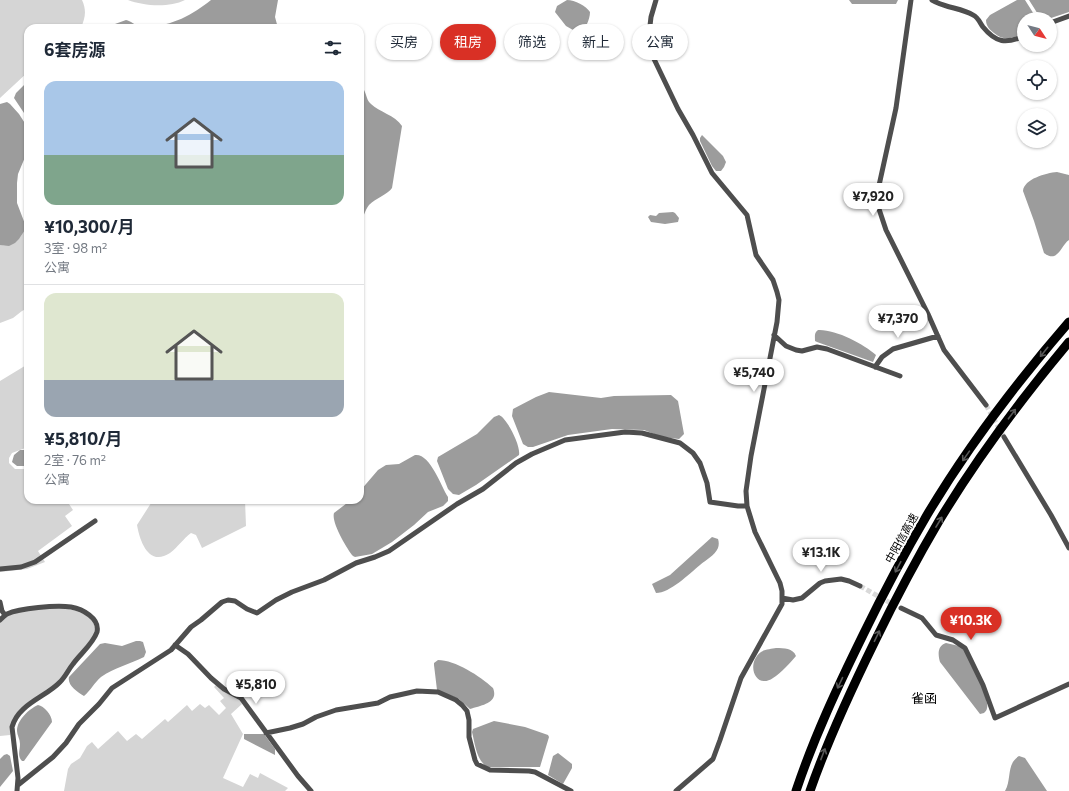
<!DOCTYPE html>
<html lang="zh">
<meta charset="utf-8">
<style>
:root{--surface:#fff;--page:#f6f6f7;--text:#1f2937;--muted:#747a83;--line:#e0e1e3;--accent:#d93025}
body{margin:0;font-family:Commissioner,"Noto Sans SC",sans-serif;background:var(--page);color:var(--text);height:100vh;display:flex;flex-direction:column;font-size:15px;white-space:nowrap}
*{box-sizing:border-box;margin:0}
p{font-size:13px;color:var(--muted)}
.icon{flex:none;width:22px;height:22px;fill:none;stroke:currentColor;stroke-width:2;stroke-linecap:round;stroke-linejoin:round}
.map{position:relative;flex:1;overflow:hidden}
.details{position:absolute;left:24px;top:24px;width:340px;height:480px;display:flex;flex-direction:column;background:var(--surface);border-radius:12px;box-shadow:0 1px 3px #0004}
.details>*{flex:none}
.banner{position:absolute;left:376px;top:24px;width:380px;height:36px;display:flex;gap:8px}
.needle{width:26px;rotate:126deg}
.fabs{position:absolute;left:1017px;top:12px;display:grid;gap:8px}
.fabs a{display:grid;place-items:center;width:40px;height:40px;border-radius:50%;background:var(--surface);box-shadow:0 1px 3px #0004;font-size:20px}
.price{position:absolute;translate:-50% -34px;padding:0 9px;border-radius:14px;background:#fff;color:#222;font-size:13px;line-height:26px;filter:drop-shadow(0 1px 2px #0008)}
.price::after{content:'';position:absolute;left:50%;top:24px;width:12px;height:9px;margin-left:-6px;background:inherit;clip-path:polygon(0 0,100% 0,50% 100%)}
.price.active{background:var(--accent);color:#fff}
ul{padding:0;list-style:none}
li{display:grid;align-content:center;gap:8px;height:212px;padding:0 20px}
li+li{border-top:1px solid var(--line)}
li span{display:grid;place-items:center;height:124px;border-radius:12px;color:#555}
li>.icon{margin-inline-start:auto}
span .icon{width:72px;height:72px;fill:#fffc;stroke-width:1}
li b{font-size:17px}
h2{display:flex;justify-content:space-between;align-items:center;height:48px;padding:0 20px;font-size:17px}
.chip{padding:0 14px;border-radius:18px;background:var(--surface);box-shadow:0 1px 3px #0004;font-size:14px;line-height:36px}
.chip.active{background:var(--accent);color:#fff}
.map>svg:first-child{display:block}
.green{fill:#d5d5d5}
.water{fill:#9c9c9c}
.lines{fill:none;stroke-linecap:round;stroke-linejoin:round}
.minor-tunnel{stroke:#d9d9d9;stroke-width:5;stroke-dasharray:5 2.5;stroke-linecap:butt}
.minor{stroke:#4e4e4e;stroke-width:5}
.motorway{stroke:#000;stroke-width:9}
.oneway{stroke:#595959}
.labels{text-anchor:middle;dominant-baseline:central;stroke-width:3.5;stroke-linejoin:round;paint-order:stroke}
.street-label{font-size:11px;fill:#000;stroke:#fff}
.quarter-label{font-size:13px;fill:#000;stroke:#fff}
</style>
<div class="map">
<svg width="1069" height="791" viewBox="0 0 1069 791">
<rect width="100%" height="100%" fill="#fff"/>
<!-- green -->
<path class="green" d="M0,0H82C87,11 85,18 81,28H28V72L0,98Z
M128,0H185C169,8 144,6 128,0Z
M24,231H28V308L22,311L13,318L0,323V245C13,246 18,242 24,231Z
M28,364V447L12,453L9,458V463L15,469H28V500H74L69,504L73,510L65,516L72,526L38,551L45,562L27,569L0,572V381Z
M153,500H245L246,526L202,548L196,535L191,533C183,539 178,547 170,553C149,567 140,542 137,525Z
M63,608C78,610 102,618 93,637L60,680L25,705L10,735L0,736V622C15,607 43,609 63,608Z
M216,685L240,700L242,704L231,714L243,734L223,778L243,787L250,774L258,778L260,773L288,788L285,791H64L68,769L71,764L80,758L87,746L92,742L98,749L118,731L127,741L136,734L142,739L165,719L168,722L187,705L192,711L200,704L205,708L209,705L219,715L226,708L220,701L224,698L214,687Z"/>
<!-- water -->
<path class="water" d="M211,0H278L275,17L278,28H104L126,20C131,21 134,25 140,26C167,29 191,16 211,0Z
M567,0C575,0 586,6 590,12C590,20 585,29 580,34L566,26L555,12L557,6Z
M849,0H898L896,4H852Z
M1017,0H1025L1037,19H1024V33C1012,38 1005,42 994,33C990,30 986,26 986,20L990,15Z
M1029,0H1069V12L1048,19H1041Z
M28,81V119L14,98L16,93Z
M360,85C367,90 365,99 371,104C379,112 395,115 402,126L392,188C388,194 376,198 369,205C365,210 364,217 360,222Z
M7,102L10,104L19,114L28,128V150L18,174L17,183V203L25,224V230L19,239L15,243L9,246L0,245V104Z
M702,135L723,156L726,162L724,167L721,171H716L712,166L700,141V138Z
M1057,172L1069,175V240C1061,245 1058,264 1044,253L1034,221L1023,191C1024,179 1046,173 1057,172Z
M673,212L675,213L679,218L678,222L665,224L651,222L648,217L650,215L656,216L659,213Z
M818,330C835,329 864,344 876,355L873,362L817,342L815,341C815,336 814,333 818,330Z
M549,392L601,398L614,396L671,395L678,401L684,434L679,439L662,437L644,430L612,429L568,435L533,447H528L523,444L512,416L513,409L536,397Z
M499,415C507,418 521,446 519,455L476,485L459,495L453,494L448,489L437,461L438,457L477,434L494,417Z
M20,450H28V466H17L12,462L14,455Z
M415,455C430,453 441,486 448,497V501L443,506L428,512L414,525L392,542L372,554L355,557L353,556C347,549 331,522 334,513L351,500H360V491L378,470L386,465L399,464Z
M712,537L718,539C719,542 719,545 718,548C715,555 706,560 700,565C689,574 670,593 656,593L652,584L670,575Z
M136,641H140L143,642L146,652L144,657C130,664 114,668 101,677C94,683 91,690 84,696C77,692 67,685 69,677L100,644L105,643L122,646Z
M946,643L959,646L964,649C969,660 990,698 987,708C987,710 985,712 984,713L980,714L940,662C938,655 937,646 946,643Z
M776,648C784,648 793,648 796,656C790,663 781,673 773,678C756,690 745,664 761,652C765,649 772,649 776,648Z
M438,660C455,660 480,676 493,688C499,703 482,705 470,709L459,699L437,690L434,665V663Z
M38,705C44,706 52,715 52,722L24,761H22C17,756 20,750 20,744C20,739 17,735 17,731C17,720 29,709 38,705Z
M494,721L525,727L548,735L549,737L540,767H487C476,759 475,744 472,732L473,729Z
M244,734H264L275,749V755L244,739Z
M558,753L572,764V768L563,784L548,775L553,756Z
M7,754L10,756L13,771L0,787V759L4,755Z
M1019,756L1025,758L1047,791H1005C1012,779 1006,764 1019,756Z"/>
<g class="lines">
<!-- minor-tunnel -->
<path class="minor-tunnel" d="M986,405L1004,437
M860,586L894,605"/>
<!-- minor -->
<path class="minor" d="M656,0L651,17L649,34L651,50L654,59L678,109L693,135L712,173L747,215L756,255L773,280L777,292L779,300L777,322L751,456L746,491L747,506L755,532L780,583L782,591V604L741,678L720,740L713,759L676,791
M911,0L896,108L878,190L879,209L886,230L928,314L944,350L986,405
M932,0C945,8 962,8 973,15C978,17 980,23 983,27C996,43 1006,44 1024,36
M1050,23L1069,16
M774,335L786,346L796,350L802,351L817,347L827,349L900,376
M875,367L882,357L893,349L938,336
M1004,437L1051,515L1069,548
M0,569L21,567L35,562L95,521
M782,598L793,600L802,598L820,583L825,581L841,579L849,581L860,586
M0,602L2,611L5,615
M901,608L922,618L936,635L953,640L965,648L983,685L995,718L1069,684
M0,620C2,618 4,616 7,614C20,608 56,605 71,607C82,609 100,618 97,632C93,644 80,654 73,664C68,670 66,676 60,682C46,697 18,704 12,727L18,778L17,791
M175,645L188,654L211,678L224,689L241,698L298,776L311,791
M266,733L290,728L303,724L316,717L336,710L378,703L390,697L417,691L438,692L456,700L462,705L467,711L469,720V737L475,760L477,764L490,770L529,771L535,772L571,791
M18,785L53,757L66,743L79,724L99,704L112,688L171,650L191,627L201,620L222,602L228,600L235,601L247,609L257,613L276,600L292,592L324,580L356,563L375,557L389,551L457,504L483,489L516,463L532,454L565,440L625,432L642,433L680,443L693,453L700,463L707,483L710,502L738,506H747"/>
<!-- motorway -->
<path class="motorway" d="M796,791C814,737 838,686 863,635C883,594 904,554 927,515C968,446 1017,382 1069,322
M810,791C828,739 851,690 875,641C895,600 916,560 939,521C977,458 1022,398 1069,342"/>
</g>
<!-- one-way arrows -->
<defs><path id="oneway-shaft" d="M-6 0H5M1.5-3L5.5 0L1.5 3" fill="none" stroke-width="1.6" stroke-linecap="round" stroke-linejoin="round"/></defs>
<g class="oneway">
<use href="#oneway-shaft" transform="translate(1044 352) rotate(129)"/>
<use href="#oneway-shaft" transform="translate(1012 414) rotate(-53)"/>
<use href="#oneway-shaft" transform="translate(966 456) rotate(125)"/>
<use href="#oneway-shaft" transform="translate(939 522) rotate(-59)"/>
<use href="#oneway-shaft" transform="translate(898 567) rotate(118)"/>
<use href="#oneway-shaft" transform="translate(877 636) rotate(-64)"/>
<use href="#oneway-shaft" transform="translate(840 683) rotate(115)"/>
<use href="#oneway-shaft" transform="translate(823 754) rotate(-69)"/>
</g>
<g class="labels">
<!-- street labels -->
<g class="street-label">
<text transform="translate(901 538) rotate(-61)">中阳信高速</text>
</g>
<!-- quarter labels -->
<g class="quarter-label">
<text x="924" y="698">雀函</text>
</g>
</g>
</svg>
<div class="fabs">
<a><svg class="needle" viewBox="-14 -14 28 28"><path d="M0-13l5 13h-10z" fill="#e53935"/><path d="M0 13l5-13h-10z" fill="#747a83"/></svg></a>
<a><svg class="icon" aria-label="locate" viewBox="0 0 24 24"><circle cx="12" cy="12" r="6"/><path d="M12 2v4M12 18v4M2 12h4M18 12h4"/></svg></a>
<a><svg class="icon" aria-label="layers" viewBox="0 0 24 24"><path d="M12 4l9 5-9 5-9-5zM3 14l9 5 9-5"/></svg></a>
</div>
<b class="price" style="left:873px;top:217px">¥7,920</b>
<b class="price" style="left:898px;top:339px">¥7,370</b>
<b class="price" style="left:754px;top:393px">¥5,740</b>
<b class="price" style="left:821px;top:573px">¥13.1K</b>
<b class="price active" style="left:971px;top:641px">¥10.3K</b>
<b class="price" style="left:256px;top:705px">¥5,810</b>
<div class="banner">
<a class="chip">买房</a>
<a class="chip active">租房</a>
<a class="chip">筛选</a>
<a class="chip">新上</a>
<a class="chip">公寓</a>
</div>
<section class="details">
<h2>6套房源<svg class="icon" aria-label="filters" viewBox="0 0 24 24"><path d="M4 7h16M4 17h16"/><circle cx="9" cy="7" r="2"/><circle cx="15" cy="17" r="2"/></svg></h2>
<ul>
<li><span style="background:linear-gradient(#a9c7e8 60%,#7fa58c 0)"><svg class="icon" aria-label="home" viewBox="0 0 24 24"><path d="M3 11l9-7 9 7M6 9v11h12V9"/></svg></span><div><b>¥10,300/月</b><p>3室 · 98 m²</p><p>公寓</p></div></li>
<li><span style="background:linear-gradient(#dfe7d0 70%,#9aa5b1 0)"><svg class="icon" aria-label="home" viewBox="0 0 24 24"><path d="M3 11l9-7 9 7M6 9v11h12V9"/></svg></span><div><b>¥5,810/月</b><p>2室 · 76 m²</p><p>公寓</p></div></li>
</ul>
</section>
</div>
